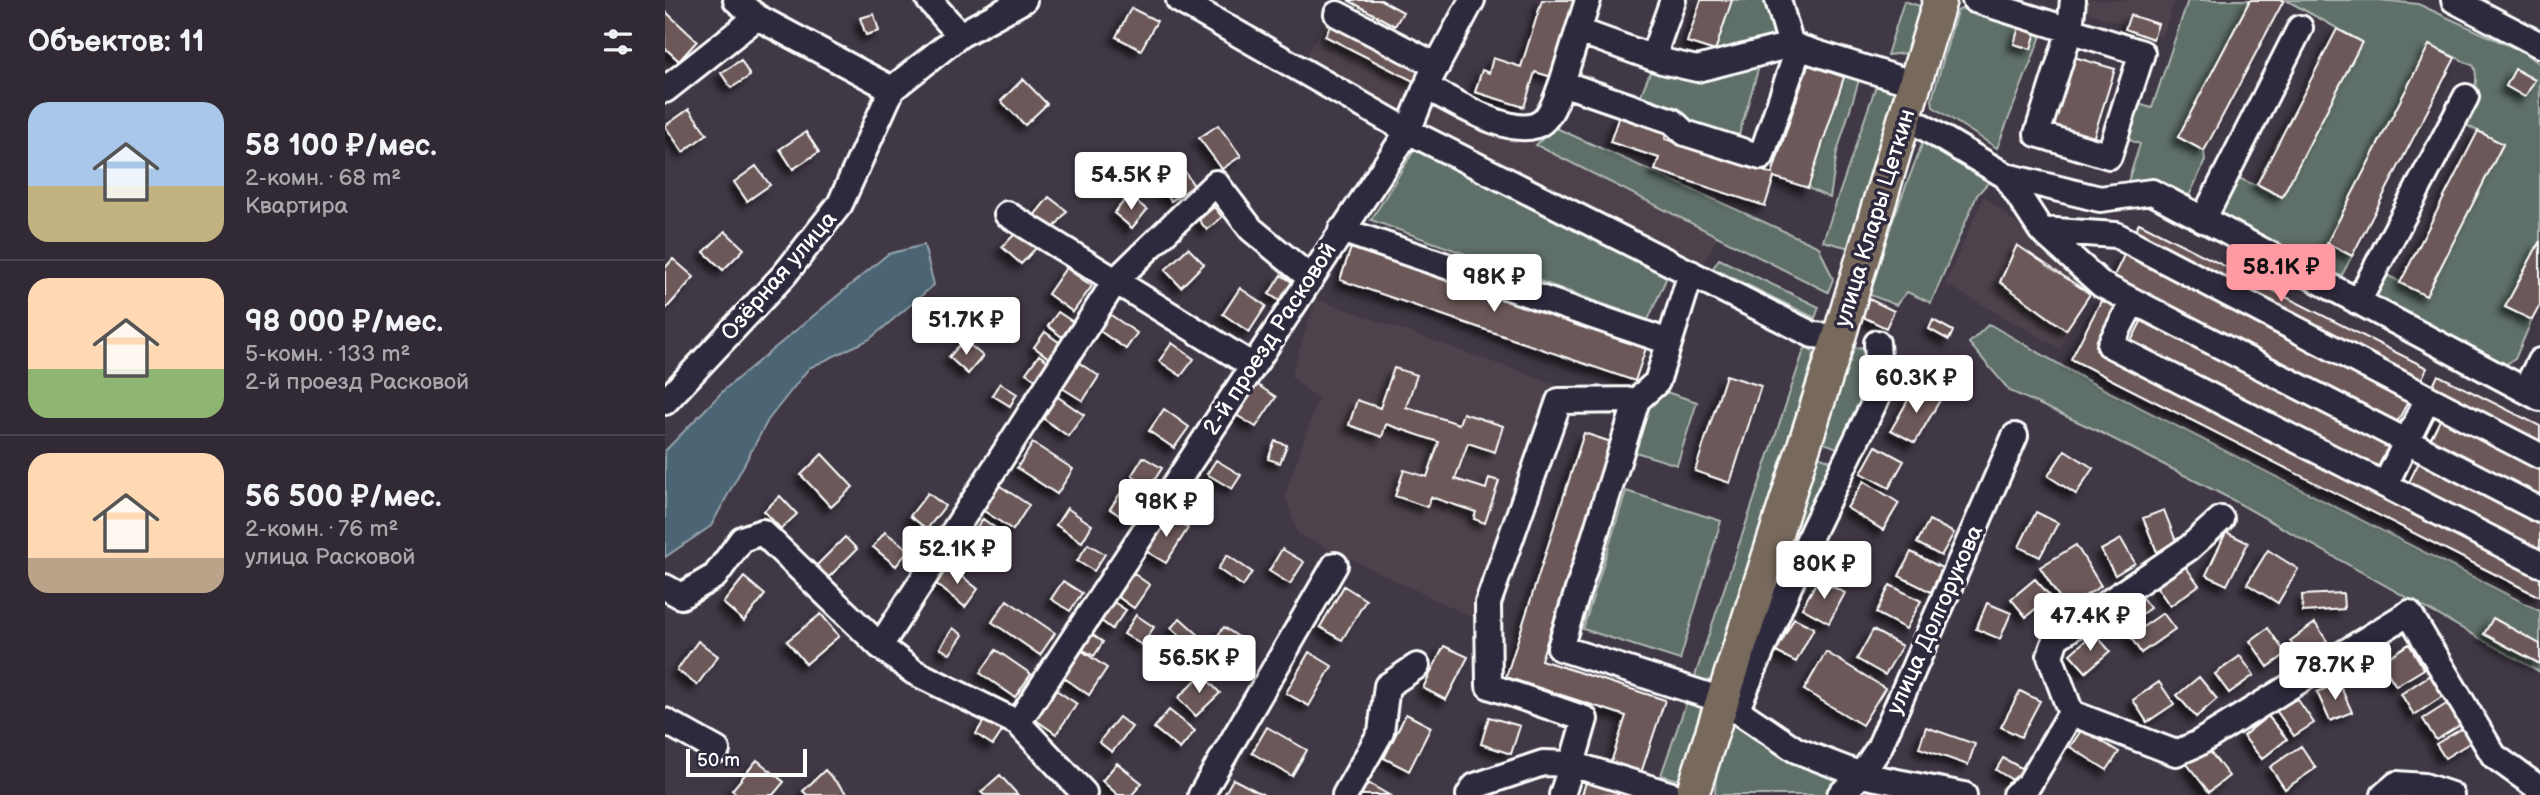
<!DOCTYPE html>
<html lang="ru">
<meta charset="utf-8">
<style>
:root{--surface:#312a34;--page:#3d3640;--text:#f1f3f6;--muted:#a8a7ac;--line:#4c464f;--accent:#ff9aa2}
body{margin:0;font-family:"Balsamiq Sans",sans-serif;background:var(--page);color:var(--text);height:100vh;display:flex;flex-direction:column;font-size:26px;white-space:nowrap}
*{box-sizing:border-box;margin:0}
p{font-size:23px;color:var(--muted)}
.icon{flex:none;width:38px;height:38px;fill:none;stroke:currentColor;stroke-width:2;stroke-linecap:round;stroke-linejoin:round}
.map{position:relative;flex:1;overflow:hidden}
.sheet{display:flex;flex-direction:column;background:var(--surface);width:665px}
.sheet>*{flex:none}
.scale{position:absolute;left:21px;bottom:18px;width:121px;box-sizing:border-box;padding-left:7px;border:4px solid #fff;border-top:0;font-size:19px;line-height:24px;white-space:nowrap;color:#fff;-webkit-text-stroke:5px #2f2a3d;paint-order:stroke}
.price{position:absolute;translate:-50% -60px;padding:0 16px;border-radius:7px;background:#fff;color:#222;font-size:23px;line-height:46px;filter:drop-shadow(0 2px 4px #0008)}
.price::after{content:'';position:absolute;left:50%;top:42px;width:21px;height:16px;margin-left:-10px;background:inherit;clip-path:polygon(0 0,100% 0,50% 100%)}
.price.active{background:var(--accent);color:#111}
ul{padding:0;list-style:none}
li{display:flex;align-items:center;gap:21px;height:175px;padding:0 28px}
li+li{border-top:2px solid var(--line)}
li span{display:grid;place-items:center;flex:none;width:196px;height:140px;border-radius:21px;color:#555}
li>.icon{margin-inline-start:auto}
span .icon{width:84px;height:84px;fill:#fffc;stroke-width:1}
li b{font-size:30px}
h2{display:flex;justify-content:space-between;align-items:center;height:84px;padding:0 28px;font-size:30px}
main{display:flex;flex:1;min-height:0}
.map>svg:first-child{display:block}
.built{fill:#4e424b}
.green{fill:#5e6f67;stroke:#aeb7b3;stroke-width:2}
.water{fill:#4c6574;stroke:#94a3ac;stroke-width:2}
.building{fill:#6c5959;stroke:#fff;stroke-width:2;filter:url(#shadow)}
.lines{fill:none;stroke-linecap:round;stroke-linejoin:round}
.minor-casing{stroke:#fff;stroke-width:30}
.major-casing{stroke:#fff;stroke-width:37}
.minor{stroke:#2f2a3d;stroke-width:24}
.major{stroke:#77695c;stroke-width:32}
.labels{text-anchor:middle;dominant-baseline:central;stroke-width:7;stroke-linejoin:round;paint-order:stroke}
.street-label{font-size:23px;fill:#fff;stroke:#2f2a3d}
</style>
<main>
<section class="sheet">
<h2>Объектов: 11<svg class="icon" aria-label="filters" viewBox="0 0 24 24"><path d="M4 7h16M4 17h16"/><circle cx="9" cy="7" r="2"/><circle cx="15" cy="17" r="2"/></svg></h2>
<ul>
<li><span style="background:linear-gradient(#a9c7e8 60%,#c2b280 0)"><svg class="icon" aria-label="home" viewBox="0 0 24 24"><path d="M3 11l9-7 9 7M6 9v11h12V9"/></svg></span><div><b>58 100 ₽/мес.</b><p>2-комн. · 68 m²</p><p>Квартира</p></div></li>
<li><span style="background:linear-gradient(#ffd9b3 65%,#8fb573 0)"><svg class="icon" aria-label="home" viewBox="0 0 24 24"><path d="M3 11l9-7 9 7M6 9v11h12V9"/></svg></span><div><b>98 000 ₽/мес.</b><p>5-комн. · 133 m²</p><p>2-й проезд Расковой</p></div></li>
<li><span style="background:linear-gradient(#ffd9b3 75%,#b9a48a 0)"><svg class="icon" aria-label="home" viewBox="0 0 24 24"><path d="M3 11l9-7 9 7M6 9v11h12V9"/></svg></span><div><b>56 500 ₽/мес.</b><p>2-комн. · 76 m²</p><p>улица Расковой</p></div></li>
</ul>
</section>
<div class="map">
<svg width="1875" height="795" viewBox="0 0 1875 795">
<defs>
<filter id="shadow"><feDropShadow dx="-6" dy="6" stdDeviation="3.5" flood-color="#0009"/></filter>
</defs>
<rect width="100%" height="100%" fill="#413845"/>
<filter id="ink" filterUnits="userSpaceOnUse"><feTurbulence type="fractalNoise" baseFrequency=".0143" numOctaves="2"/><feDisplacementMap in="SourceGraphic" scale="14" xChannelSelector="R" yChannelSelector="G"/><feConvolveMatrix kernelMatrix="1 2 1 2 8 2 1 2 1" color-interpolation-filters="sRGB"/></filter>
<g filter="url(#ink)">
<!-- built -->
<path class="built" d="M1387,0H1510L1497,38Z
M671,3L781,59L778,88L877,139L1062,222L1034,270L638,62Z
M1319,196L1429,288L1395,348L1280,284Z
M651,299L892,385L826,615L809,618L633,534L620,495L653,399L626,376Z"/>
<!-- green -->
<path class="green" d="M1067,0H1103L1108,37L1050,51Z
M1523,0H1585L1513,137L1539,151L1540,161L1525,194L1513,198L1460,191L1475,144L1462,139L1473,104L1487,108Z
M1621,0H1714L1753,4L1858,52L1875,64V241L1841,306L1867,320L1850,359L1841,364L1831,363L1705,294L1718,273L1761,295L1838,145L1796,122C1804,104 1816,86 1809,66L1765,45L1662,243L1687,256L1676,277L1548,219L1569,176L1617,197L1697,42Z
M1239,1L1258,7L1250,49L1241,53L1222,55Z
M1301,7L1378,31L1332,148L1268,107L1267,99L1292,11Z
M1146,59L1189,72L1194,80L1172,152L1165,198L1143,188L1179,77L1143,65Z
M989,63H1095L1071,145L972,104Z
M1214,77L1231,89L1235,102L1185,248L1158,241Z
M889,127L1154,247L1168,279L1163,292L871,145Z
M1259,139L1329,176L1312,195L1266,303L1242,292L1231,305L1200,293Z
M751,147L1005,270L983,320L706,220Z
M1054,259L1154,307L1150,318L1048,268Z
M1324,324L1427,383L1875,611V672L1564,498L1431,430L1345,391L1304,343Z
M1143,347L1149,353L1148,359L1046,683L1029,679L1139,350Z
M1203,347L1210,390L1180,451L1154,441L1184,348Z
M995,390L1032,402L1012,465L964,450L979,403Z
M1143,452L1174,464L1097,629Z
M961,491L1056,521L1015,660L918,629Z
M1024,695L1039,699L1014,780L996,775Z
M1066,721L1176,777L1167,795H1050L1051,766Z"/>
<!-- water -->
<path class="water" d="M259,245L269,285L205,339L144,368L103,420L46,526L0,557V451L60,389L223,254Z"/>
<!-- building -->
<path class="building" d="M683,0H716L738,12L730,26Z
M877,0H912L887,77L870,72L859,107L810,92L817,70L824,73L828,58L856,67Z
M1036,0H1067L1050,51L1022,42Z
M1585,0H1619L1539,151L1513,137Z
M466,8L492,21L476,50L451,37Z
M0,11L32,41L14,61L0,48Z
M209,14L214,31L201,35L195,18Z
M1465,15L1493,24L1488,39L1460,29Z
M668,20L760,68L752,83L660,36Z
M1354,27L1371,32L1366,49L1349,44Z
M1672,29L1697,42L1617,197L1592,184Z
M1764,45L1790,58L1687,256L1662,243Z
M1409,57L1450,69L1428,139L1387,126Z
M76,60L85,76L66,88L56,73Z
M1143,65L1179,77L1143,188L1109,177L1100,206L990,170L994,158L945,142L955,113L1004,129L1000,139L1107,174Z
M1850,69L1870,80L1860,97L1841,86Z
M358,79L382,104L360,125L336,101Z
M24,109L42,134L18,152L0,126Z
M553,125L576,156L557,169L534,138Z
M1813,131L1838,144L1761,296L1735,283Z
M141,132L154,152L128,169L115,149Z
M512,159L529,186L506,201L489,175Z
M91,166L105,185L82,201L69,182Z
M464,195L482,210L467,228L449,213Z
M384,197L402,211L385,233L367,218Z
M549,207L557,217L542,230L534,220Z
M1474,223L1762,368L1754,384L1467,238Z
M60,231L79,249L58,270L39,252Z
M353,231L371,248L356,264L337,247Z
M1875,241V305L1867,320L1840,307Z
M1352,245L1425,294L1401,330L1335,282Z
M523,248L539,264L516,287L500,270Z
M686,248L981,348L970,381L675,280Z
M1460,253L1744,400L1730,426L1447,280Z
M8,259L29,277L0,310V268Z
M401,268L427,286L408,312L383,294Z
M616,275L627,282L615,301L604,294Z
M575,288L601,306L584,332L558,314Z
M1438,297L1454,305L1431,350L1875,576V597L1406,359Z
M1202,298L1229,311L1221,328L1194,315Z
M306,301L324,316L311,331L293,316Z
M393,312L408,322L397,337L383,326Z
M443,313L472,333L461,349L432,329Z
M1478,318L1724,446L1710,473L1464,345Z
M1268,320L1288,331L1284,340L1264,329Z
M380,332L395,343L384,358L369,347Z
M299,340L318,356L303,374L284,357Z
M507,343L529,359L516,376L494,361Z
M374,355L384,362L371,380L361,373Z
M411,361L434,376L418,401L394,386Z
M729,368L752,375L741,407L794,424L798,413L838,426L830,452L803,443L790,479L821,489L824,478L834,481L820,523L809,519L811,512L766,497L762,507L730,496L739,470L762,477L774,442L721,424L717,437L684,425L692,400L715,408Z
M1061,375L1096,386L1065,483L1030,471Z
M1773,375L1875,426V445L1766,390Z
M588,382L611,397L591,427L568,413Z
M335,383L352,394L345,406L327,395Z
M1251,386L1275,400L1250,443L1226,430Z
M390,395L419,415L403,436L375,416Z
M499,409L524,427L509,448L484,431Z
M1777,416L1875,466V501L1763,444Z
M919,433L946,442L876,660L1000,700L973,782L943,772L961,716L841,677Z
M610,441L622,445L615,463L603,459Z
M368,443L408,469L392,494L352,468Z
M1211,446L1239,461L1224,488L1196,473Z
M1400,450L1428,468L1411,494L1383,476Z
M157,454L188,487L166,507L136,475Z
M478,457L497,468L485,487L467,475Z
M551,460L576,475L567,489L542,474Z
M1754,462L1875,523V556L1741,488Z
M1199,481L1234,503L1218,530L1182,508Z
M332,484L364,505L348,530L316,509Z
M457,491L475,503L463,521L445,509Z
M263,493L280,506L262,529L245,516Z
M115,496L132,514L116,529L99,511Z
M402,508L427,525L417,542L391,525Z
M1499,510L1512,544L1492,552L1478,518Z
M1371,512L1393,523L1375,557L1354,547Z
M501,515L523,528L501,563L479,550Z
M318,519L337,533L315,561L297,548Z
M1264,520L1289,533L1276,556L1252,543Z
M220,532L244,550L231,566L208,547Z
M1561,532L1583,543L1562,585L1541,575Z
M180,537L192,549L162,579L150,567Z
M1456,539L1470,563L1450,575L1436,550Z
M423,544L440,554L429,571L412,561Z
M1411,545L1436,586L1401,608L1375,567Z
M1168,548L1194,562L1181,586L1155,572Z
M617,549L639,562L625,584L604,571Z
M1603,550L1633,569L1613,603L1582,584Z
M1246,552L1277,568L1266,592L1234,576Z
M562,555L587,572L578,586L553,569Z
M284,566L313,589L300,607L270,583Z
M1520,566L1534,585L1505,606L1492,587Z
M465,571L485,585L469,608L449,594Z
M79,577L100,595L79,621L58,603Z
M1153,579L1180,593L1164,623L1137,608Z
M1370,579L1385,596L1361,617L1346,599Z
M398,581L417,593L405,611L386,599Z
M1225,585L1256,601L1241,629L1211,613Z
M679,586L701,600L677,640L655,627Z
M1678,593L1679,609L1638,612L1637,595Z
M1475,595L1485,608L1453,631L1443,618Z
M342,600L390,633L375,655L327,622Z
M447,601L461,610L447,629L434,619Z
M1322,603L1346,613L1335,639L1311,629Z
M1498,613L1510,629L1476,653L1465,636Z
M156,614L174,636L141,664L122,641Z
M471,615L489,627L477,645L459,634Z
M515,618L535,636L526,646L506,628Z
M1129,618L1149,628L1131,662L1111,652Z
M1828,618L1875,644V664L1819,634Z
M1650,623L1662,641L1638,658L1625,641Z
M559,627L585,645L571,665L545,646Z
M288,628L298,635L285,654L275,648Z
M1603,628L1621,654L1603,667L1585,641Z
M1208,630L1237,646L1220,675L1192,659Z
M425,633L438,642L429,656L415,648Z
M1429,633L1445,651L1421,672L1405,654Z
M33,641L53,656L32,685L12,670Z
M1744,644L1759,669L1731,686L1716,662Z
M779,646L803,657L781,700L758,688Z
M331,650L366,674L350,697L315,673Z
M416,650L442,668L424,695L398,677Z
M644,652L667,666L644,706L621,693Z
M1161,652L1220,688L1197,725L1139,690Z
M1575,656L1589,675L1564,693L1550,674Z
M537,674L555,693L531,716L513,698Z
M1765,675L1778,696L1749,715L1736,694Z
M1534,677L1552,699L1531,717L1512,695Z
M1494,682L1509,704L1482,722L1468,700Z
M1674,683L1687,712L1665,721L1652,692Z
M388,688L412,704L391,734L368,718Z
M1355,691L1375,701L1356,737L1336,727Z
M1631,697L1649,723L1629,736L1611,710Z
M1783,703L1797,724L1771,740L1758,719Z
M504,710L530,731L515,749L489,728Z
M741,714L766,727L744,771L719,758Z
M1603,716L1622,739L1597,759L1578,736Z
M454,717L467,727L447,752L434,742Z
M824,717L855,726L846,754L816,744Z
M320,719L338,730L328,745L311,734Z
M602,727L642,750L627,776L587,753Z
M1261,727L1310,744L1303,765L1254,748Z
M1798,728L1806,742L1780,758L1771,744Z
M1417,729L1454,752L1442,770L1405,747Z
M1636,746L1651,768L1620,789L1605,767Z
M1542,748L1564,776L1544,792L1522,764Z
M1338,758L1358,769L1351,782L1331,770Z
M92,760L119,782L108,795H73L67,790Z
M452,763L477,783L467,795H453L437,781Z
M160,770L183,795H142L138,791Z
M335,775L353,795H319L316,792Z
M568,779L599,795H559Z
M922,779L955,790L953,795H917Z
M703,783L724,795H696Z"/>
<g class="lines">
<!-- minor casing -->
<g class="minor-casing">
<path id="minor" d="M71,0L92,17L227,89
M264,0L295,35
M514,0L743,131L1148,335L1174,337
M1008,0L991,48L997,61L1032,69L1126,45
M1113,0L1126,45L1250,84
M1310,0L1477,53L1444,156L1372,134L1405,30L1408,0
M1789,0L1875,45
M672,14L772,66
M914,31L997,61
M764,80L807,0
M897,83L923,0
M0,90L92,17
M1240,116L1341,176L1376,230L1437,285L1875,510
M1341,176L1435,199L1487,192L1875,398
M342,214L588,366
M1538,220L1635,28
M676,230L1004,342
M1376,230L1451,235L1763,398
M1026,273L992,382L972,400L895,648L1057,700L1131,750L1196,775L1299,795
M1468,301L1445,345L1720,485
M1693,302L1801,97
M1860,390L1875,361
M972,400L894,401L823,603L824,686L920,719L907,764L1007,795
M0,402L120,274L175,204L227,89L295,35L359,0
M1875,456L1763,398L1720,485L1875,564
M0,587L16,596L50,576L77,539L97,532L215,646L249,672L353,723L419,793
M215,646L451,280L551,183L586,229L644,277
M1071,711L1148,530L1215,391L1212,343
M1406,713L1511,753L1532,744L1744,613L1829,756L1875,789
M1406,713L1385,656L1391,638L1524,548L1556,519
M0,721L52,750
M353,723L743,131L761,87C787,100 851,142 877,122C888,113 892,96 897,83L1007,121L1020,133L1096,157L1134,47
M536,795L670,565
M680,795L716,732L722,686L752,666
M804,795L810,786L878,763L907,764L897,795
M1175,795L1196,775L1214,748L1350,436
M1350,795L1364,784L1406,713
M1719,795L1732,784L1759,786L1786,795"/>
</g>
<!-- major casing -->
<g class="major-casing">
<path id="major" d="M1027,795L1174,337L1275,0"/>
</g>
<!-- minor -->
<use href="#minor" class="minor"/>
<!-- major -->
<use href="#major" class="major"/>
</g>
</g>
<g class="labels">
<!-- street labels -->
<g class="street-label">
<text transform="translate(1210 218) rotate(-73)">улица Клары Цеткин</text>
<text transform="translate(114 276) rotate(-49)">Озёрная улица</text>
<text transform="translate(605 339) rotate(-57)">2-й проезд Расковой</text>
<text transform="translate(1270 620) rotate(-66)">улица Долгорукова</text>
</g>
</g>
</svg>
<div class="scale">50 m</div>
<b class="price" style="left:466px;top:212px">54.5K ₽</b>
<b class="price active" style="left:1616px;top:304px">58.1K ₽</b>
<b class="price" style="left:829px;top:314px">98K ₽</b>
<b class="price" style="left:301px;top:357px">51.7K ₽</b>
<b class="price" style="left:1251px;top:415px">60.3K ₽</b>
<b class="price" style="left:501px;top:539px">98K ₽</b>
<b class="price" style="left:292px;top:586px">52.1K ₽</b>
<b class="price" style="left:1159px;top:601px">80K ₽</b>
<b class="price" style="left:1425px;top:653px">47.4K ₽</b>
<b class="price" style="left:534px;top:695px">56.5K ₽</b>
<b class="price" style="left:1670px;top:702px">78.7K ₽</b>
</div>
</main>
